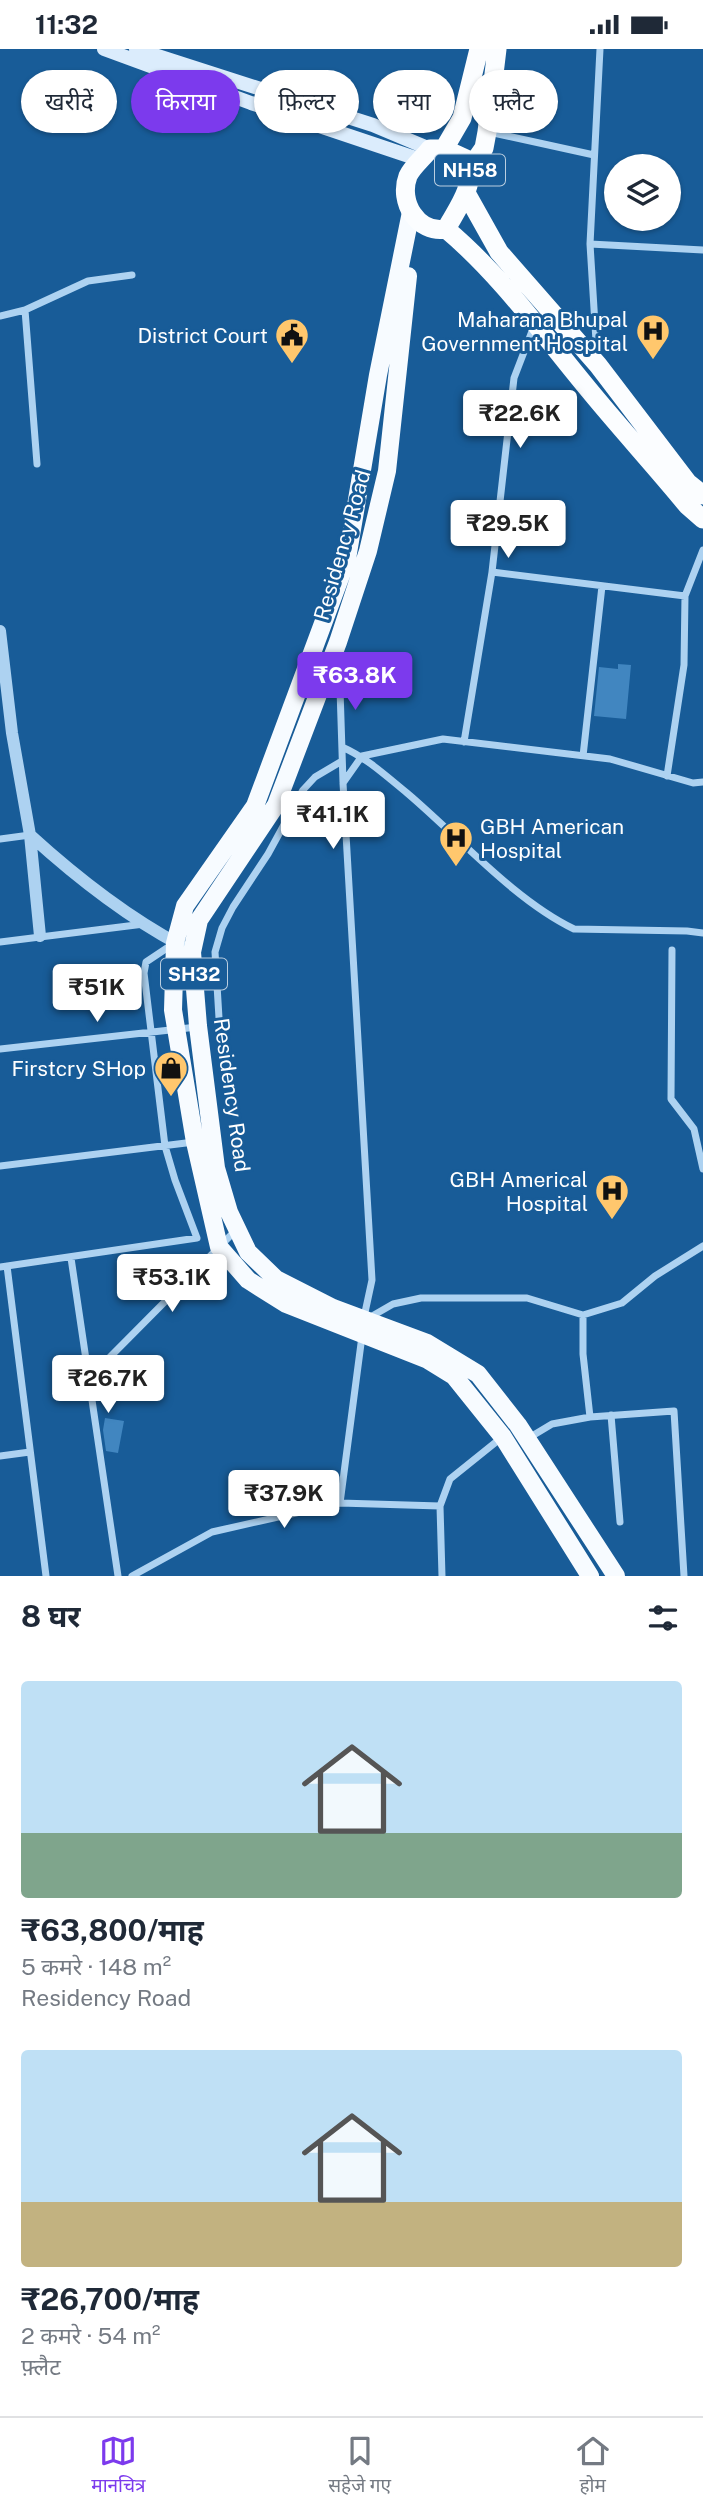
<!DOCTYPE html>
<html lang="hi">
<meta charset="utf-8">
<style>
:root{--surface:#fff;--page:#f2f2f3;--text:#1f2937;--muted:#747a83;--line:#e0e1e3;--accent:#7c3aed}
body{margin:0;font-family:"Public Sans","Noto Sans Devanagari",sans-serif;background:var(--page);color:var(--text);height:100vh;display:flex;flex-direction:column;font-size:26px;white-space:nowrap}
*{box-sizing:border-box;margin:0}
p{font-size:23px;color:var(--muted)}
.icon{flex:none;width:38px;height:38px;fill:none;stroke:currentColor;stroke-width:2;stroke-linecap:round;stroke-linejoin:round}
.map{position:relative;height:1527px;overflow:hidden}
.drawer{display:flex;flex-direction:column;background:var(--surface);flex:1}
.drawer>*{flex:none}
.banner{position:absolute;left:21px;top:21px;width:662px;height:63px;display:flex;gap:14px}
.buttons{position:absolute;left:604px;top:105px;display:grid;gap:14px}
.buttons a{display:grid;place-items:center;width:77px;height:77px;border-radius:50%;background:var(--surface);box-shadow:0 2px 5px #0004;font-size:35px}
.price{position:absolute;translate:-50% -60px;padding:0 16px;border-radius:7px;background:#fff;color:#222;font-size:23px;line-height:46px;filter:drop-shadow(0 2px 4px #0008)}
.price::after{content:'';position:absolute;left:50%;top:42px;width:21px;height:16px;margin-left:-10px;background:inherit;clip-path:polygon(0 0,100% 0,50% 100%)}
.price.on{background:var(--accent);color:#fff}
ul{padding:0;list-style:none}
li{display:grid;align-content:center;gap:14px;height:371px;padding:0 21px}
li span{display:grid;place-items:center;height:217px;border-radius:7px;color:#555}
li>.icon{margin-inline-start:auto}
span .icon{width:126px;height:126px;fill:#fffc;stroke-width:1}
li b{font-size:30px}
h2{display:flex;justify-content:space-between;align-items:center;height:84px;padding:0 21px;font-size:30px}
.tag{padding:0 24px;border-radius:32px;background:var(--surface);box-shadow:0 2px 5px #0004;font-size:24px;line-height:63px}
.tag.on{background:var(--accent);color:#fff}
.status{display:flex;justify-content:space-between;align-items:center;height:49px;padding:0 35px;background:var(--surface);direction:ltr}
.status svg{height:19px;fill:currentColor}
.dock{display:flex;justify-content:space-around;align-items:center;height:98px;border-top:2px solid var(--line);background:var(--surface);font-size:19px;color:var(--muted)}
.dock a{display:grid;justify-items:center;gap:4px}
.dock .on{color:var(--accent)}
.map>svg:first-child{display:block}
.building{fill:#4186c0}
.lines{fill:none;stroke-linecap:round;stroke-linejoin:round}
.minor{stroke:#add2f1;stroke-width:7}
.tertiary{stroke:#add2f1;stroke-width:12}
.secondary{stroke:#dbecfc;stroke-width:14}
.primary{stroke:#f7fbff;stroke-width:18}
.trunk{stroke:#fbfdff;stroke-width:19}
.labels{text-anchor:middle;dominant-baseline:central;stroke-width:6;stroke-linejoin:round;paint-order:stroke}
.shield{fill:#185c98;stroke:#bacee0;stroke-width:2}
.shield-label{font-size:19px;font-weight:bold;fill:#fff}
.poi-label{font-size:21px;fill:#fff;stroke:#185c98;text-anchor:end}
.street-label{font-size:21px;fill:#fff;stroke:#185c98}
</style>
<div class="status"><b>11:32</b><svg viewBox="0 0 49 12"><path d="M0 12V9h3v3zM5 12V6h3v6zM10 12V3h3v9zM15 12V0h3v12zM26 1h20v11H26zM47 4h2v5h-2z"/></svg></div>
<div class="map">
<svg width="703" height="1527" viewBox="0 0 703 1527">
<rect width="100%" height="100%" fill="#185c98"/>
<!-- building -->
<path class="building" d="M618,615L631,616L626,670L594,667L599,618L618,620Z
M105,1369L124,1372L118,1404L106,1402L103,1381Z"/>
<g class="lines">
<!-- minor -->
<path class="minor" d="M489,83L594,106
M590,195L600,0
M25,261L88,232L132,226
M0,267L25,261L37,415
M597,308L590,195L703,201
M492,523L514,329L534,277
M339,609L343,733
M464,693L492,523L685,547L703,501
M342,698C367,709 386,727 407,744C459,788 514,851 574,880L687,882L703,884
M583,707L602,537
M667,727L684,616L685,547
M0,790L30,786
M0,893L144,875
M672,901L671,1050L694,1080L703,1120
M219,969L215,903L222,879L233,858L268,805L303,741L315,728L342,712
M0,1000L197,978
M0,1117L194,1093
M71,1209L118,1527
M7,1217L46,1527
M0,1218L197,1189L175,1131L165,1097L144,924L146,913L173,895
M583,1266V1305L590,1368
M364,1268L372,1231L343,734L362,707L443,690L610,710L693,734L703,733
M367,1270L393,1255L421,1249H527L583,1266L622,1254L655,1227L703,1197
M89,1333L109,1309L237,1180
M611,1366L620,1473
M527,1390L552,1375L590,1368L674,1362L684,1527
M0,1407L30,1403
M340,1454L362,1287
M132,1527L212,1483L340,1454L440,1457
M442,1527L440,1457L450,1430L501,1389"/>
<!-- tertiary -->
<path class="tertiary" d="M0,582L12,684L30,786C75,827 126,867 180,896
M30,786L40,887"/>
<!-- secondary -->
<path class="secondary" d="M104,0L251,54L421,111
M136,0L373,76L430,100"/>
<!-- primary -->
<path class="primary" d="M411,163L378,326L347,510L255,757L185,857L175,894L173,961L195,1093L219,1198L248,1231L286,1255L428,1311L454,1327L503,1388L590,1527
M408,227L387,422L368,502L338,593L276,756L199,871L192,903L198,977L216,1119L229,1163L248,1203L276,1230L333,1259L427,1294L478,1325L518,1376L616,1527"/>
<!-- trunk -->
<path class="trunk" d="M430,100H444L468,111C476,136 457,160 446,180C418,185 398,153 408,127C412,118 424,108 430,100Z
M444,100L462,69L479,0
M470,119L484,99L487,83L497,0
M466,144L499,203L598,316L688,434L703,446
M446,180C501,226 544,287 589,341C621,380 655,417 687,456L703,470"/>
</g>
<!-- icons -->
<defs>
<g id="hospital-pin" transform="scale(1.75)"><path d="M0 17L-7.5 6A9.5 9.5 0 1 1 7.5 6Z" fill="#ffc76d" stroke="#185c98"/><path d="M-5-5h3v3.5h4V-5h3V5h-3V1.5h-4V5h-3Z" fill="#111"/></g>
<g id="civic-pin" transform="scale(1.75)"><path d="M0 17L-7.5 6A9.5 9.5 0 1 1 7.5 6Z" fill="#ffc76d" stroke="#185c98"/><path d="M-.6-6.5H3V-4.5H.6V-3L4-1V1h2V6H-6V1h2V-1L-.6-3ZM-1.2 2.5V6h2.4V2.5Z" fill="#111"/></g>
<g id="shop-pin" transform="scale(1.75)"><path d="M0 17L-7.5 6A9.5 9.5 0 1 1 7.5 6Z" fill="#ffc76d" stroke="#185c98"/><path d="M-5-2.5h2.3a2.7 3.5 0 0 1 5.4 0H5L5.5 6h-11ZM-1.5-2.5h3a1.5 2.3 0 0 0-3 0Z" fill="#111"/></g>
</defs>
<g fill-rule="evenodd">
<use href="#hospital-pin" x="653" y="282"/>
<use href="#civic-pin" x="292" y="286"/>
<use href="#hospital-pin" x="456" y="789"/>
<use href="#shop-pin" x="171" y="1019"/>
<use href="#hospital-pin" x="612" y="1142"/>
</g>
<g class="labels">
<!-- shield labels -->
<g class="shield">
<rect x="435" y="105.5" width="70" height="31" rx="5"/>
<rect x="161" y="909.5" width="66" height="31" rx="5"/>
</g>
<g class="shield-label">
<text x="470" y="121">NH58</text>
<text x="194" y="925">SH32</text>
</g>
<!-- poi labels -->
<g class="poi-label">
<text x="628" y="270">Maharana Bhupal<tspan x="628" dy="24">Government Hospital</tspan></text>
<text x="268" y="286">District Court</text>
<text x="480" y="777" text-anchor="start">GBH American<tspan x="480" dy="24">Hospital</tspan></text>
<text x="146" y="1019">Firstcry SHop</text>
<text x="588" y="1130">GBH Americal<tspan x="588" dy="24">Hospital</tspan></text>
</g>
<!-- street labels -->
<g class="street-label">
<text transform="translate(342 496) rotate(-74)">Residency Road</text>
<text transform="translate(232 1046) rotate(82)">Residency Road</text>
</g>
</g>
</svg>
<div class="buttons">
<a><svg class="icon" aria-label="layers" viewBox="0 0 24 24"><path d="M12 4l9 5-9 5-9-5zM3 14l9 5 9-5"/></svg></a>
</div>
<b class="price" style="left:520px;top:401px">₹22.6K</b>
<b class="price" style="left:508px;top:511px">₹29.5K</b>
<b class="price on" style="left:355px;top:663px">₹63.8K</b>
<b class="price" style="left:333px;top:802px">₹41.1K</b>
<b class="price" style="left:97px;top:975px">₹51K</b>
<b class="price" style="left:172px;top:1265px">₹53.1K</b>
<b class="price" style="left:108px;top:1366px">₹26.7K</b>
<b class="price" style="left:284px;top:1481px">₹37.9K</b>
<div class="banner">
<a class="tag">खरीदें</a>
<a class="tag on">किराया</a>
<a class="tag">फ़िल्टर</a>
<a class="tag">नया</a>
<a class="tag">फ़्लैट</a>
</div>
</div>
<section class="drawer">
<h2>8 घर<svg class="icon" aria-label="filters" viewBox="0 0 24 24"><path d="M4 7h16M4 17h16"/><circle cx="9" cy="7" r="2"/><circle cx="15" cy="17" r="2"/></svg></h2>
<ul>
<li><span style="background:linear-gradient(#bfe0f5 70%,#7fa58c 0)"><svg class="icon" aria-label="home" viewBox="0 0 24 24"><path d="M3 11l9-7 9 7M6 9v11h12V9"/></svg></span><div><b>₹63,800/माह</b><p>5 कमरे · 148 m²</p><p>Residency Road</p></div></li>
<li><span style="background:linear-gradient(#bfe0f5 70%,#c2b280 0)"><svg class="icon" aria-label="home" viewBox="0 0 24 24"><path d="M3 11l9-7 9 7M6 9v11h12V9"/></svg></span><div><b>₹26,700/माह</b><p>2 कमरे · 54 m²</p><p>फ़्लैट</p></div></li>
</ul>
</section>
<nav class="dock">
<a class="on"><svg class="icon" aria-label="map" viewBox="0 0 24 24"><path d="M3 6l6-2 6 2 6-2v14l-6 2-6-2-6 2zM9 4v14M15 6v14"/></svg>मानचित्र</a>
<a><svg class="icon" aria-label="saved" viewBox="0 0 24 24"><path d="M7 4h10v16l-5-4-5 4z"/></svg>सहेजे गए</a>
<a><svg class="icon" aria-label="home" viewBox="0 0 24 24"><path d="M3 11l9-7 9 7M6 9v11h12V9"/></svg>होम</a>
</nav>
